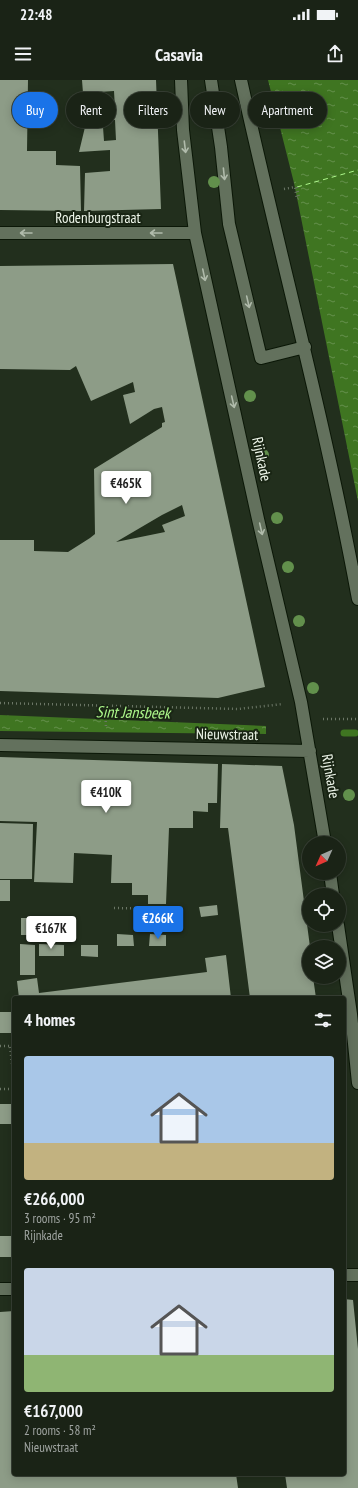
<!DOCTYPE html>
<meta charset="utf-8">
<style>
:root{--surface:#1a2316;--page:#272f23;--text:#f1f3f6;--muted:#9fa4a1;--line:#384035;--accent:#1a73e8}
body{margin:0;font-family:"PT Sans Narrow",sans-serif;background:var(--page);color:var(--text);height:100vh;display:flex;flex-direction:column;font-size:15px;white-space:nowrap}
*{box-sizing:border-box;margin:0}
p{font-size:13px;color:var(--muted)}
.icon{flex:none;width:22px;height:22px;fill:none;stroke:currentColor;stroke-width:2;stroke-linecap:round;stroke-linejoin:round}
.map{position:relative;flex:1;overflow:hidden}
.panel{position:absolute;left:12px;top:916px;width:334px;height:480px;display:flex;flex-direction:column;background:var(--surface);border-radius:4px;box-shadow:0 2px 10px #0003,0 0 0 1px var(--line)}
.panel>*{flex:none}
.banner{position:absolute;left:12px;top:12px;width:334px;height:36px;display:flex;gap:8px}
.needle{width:26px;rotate:225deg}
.controls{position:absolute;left:302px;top:756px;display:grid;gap:8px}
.controls a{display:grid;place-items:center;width:44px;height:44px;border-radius:50%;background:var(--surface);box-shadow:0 2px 10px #0003,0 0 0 1px var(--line);font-size:20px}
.price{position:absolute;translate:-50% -34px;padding:0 9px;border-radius:4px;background:#fff;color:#222;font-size:13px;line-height:26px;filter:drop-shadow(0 1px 2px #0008)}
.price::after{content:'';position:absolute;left:50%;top:24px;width:12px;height:9px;margin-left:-6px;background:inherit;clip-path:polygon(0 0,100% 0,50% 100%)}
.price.on{background:var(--accent);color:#fff}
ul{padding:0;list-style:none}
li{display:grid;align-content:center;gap:8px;height:212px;padding:0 12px}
li span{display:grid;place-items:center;height:124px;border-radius:4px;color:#555}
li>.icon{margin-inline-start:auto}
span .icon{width:72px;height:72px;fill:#fffc;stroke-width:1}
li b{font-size:17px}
h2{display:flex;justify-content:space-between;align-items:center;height:48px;padding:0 12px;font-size:17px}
.chip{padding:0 14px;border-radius:18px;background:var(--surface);box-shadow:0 2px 10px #0003,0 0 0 1px var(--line);font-size:14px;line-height:36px}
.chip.on{background:var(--accent);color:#fff}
.status{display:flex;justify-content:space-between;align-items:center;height:28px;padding:0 20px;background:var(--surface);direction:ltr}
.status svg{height:11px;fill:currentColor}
header{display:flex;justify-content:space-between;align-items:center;height:52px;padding:0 12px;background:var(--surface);font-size:18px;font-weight:800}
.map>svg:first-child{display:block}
.water{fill:url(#water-ripples)}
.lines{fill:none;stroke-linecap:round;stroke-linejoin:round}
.stream{stroke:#3f7521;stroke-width:7}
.ferry{stroke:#adf78b;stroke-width:1;stroke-dasharray:5 4;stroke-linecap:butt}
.building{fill:#8d9c87;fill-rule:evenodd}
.minor-casing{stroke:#0b1707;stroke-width:14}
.path{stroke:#6c7767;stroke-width:2.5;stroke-dasharray:1 3;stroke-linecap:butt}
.minor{stroke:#63715d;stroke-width:12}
.tree{fill:#62904c}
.oneway{stroke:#b0bbab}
.labels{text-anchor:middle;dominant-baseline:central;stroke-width:4;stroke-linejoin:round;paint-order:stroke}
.street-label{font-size:15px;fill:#eff7eb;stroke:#192514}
.water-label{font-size:16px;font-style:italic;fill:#adf78b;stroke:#192514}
</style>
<div class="status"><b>22:48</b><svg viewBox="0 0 49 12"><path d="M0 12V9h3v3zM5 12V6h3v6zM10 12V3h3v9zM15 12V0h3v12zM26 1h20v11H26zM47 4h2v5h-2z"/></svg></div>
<header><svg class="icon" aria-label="menu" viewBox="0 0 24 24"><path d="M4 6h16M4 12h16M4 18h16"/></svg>Casavia<svg class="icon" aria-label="share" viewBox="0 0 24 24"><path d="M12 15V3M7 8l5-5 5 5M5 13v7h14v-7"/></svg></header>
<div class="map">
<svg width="358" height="1408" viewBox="0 0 358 1408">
<defs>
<pattern id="water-ripples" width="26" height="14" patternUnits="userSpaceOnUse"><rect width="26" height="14" fill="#3f7521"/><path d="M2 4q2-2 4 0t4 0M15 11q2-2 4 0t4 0" fill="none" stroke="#64904c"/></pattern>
</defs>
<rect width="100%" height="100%" fill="#222f1d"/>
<!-- water -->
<path class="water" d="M268,0H358V421L294,103Z
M0,635L266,646V654L0,651Z"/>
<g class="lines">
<!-- stream -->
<path class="stream" d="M344,653H355"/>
<!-- ferry -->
<path class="ferry" d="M297,107L358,90"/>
</g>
<!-- building -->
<path class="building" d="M0,0H28L27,71H56V85L80,86L81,131L0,130Z
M82,0H156L161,129L84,131L85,93L110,91V70L79,72L85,47H103L104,61L116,60L115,40H110L109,29H115L114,11L83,13Z
M173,184L265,607L218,618L0,611V460H34V471L68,472L90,458L95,454L94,389L162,347V343L165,342L162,327L154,329L130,344L123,315L135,312L133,302L91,321L76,286L70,290L0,289V186ZM182,425L185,436L162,445L165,452L116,462L162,435Z
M0,677L218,684L217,723H208V732L193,731V748H169L166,824H148V815H132V803H111L112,775L74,773L73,803L34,802L37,742L0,741Z
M222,684L282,686L294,745L310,867L309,897H313L316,918H250L228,748H220Z
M0,743L33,744L32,799H0Z
M0,800H10V821H0Z
M217,825L218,835L201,837L199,827Z
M21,838H32V855H21Z
M117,854L133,855L134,866H117Z
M150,854L166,855V866H149Z
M20,864L35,865V895H20Z
M39,864L64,865V876H39Z
M81,865H98V877L81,876Z
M226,875L231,918H19L17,901L37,898L39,913L207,892L205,878Z
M0,932H14V953H0Z
M0,1024H14L13,1044H0Z
M344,1149L346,1159L344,1160Z
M0,1156H12V1177H0Z
M344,1219L353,1220L358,1269V1408H287L285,1394H344Z
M14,1231V1394H236L238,1408H0V1232Z"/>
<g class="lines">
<!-- minor casing -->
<g class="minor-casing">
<path id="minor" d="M181,0L183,50L195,153L258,439L301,622L325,763
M211,0L221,67L229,144L261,278L305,267
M241,0C279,173 326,344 358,519
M0,153H195
M0,665L310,671
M330,793L333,815
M338,845L351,934L358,1003
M344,1195H358
M0,1209H14"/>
</g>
<!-- path -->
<path class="path" d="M297,107L299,118
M284,109L295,107L297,119L299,118
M0,623L238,629L283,624
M105,625L106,648
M323,639H358
M114,828L162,829
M0,966H14
M10,967L14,1000
M0,1009H14"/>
<!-- minor -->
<use href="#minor" class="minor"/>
</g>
<!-- trees -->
<g class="tree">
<circle cx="214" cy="102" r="6"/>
<circle cx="250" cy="316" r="6"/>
<circle cx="263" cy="375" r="6"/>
<circle cx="277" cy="438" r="6"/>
<circle cx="288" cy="487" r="6"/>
<circle cx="299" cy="541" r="6"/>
<circle cx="313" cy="608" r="6"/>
<circle cx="349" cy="715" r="6"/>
</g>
<!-- one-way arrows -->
<defs><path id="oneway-shaft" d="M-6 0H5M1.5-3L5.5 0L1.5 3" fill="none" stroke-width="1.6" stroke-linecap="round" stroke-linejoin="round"/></defs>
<g class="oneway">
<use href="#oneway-shaft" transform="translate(185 67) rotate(83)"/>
<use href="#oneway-shaft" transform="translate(224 94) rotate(84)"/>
<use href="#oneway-shaft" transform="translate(26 153) rotate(180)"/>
<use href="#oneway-shaft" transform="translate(156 153) rotate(180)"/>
<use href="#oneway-shaft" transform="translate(204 195) rotate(78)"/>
<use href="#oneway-shaft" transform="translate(248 222) rotate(77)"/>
<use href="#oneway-shaft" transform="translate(233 322) rotate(77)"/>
<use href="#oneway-shaft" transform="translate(261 449) rotate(77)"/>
</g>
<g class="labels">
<!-- street labels -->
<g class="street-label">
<text x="98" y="137">Rodenburgstraat</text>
<text transform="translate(262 379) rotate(78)">Rijnkade</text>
<text transform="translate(227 654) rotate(1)">Nieuwstraat</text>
<text transform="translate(331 696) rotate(80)">Rijnkade</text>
</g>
<!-- water labels -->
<g class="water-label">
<text transform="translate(133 632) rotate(1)">Sint Jansbeek</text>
</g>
</g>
</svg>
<div class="controls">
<a><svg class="needle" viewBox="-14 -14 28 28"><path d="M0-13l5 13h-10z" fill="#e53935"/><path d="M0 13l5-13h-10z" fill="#9fa4a1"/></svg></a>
<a><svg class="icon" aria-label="locate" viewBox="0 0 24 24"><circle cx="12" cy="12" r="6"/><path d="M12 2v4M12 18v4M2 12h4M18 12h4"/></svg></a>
<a><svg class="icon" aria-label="layers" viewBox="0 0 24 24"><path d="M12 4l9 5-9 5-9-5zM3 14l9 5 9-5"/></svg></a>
</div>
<b class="price" style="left:126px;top:425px">€465K</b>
<b class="price" style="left:106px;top:734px">€410K</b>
<b class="price on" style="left:158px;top:860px">€266K</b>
<b class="price" style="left:51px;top:870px">€167K</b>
<div class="banner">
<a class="chip on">Buy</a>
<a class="chip">Rent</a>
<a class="chip">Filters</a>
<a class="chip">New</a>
<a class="chip">Apartment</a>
</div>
<section class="panel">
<h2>4 homes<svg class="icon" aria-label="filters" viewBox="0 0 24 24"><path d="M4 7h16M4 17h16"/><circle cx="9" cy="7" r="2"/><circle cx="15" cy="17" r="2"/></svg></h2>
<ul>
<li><span style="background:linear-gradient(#a9c7e8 70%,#c2b280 0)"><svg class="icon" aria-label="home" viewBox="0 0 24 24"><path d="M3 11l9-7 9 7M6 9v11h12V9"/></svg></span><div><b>€266,000</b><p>3 rooms · 95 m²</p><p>Rijnkade</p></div></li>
<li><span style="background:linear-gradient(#c9d6e8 70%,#8fb573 0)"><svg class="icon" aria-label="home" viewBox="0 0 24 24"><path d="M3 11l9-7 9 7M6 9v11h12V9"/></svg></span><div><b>€167,000</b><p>2 rooms · 58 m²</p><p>Nieuwstraat</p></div></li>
</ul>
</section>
</div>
